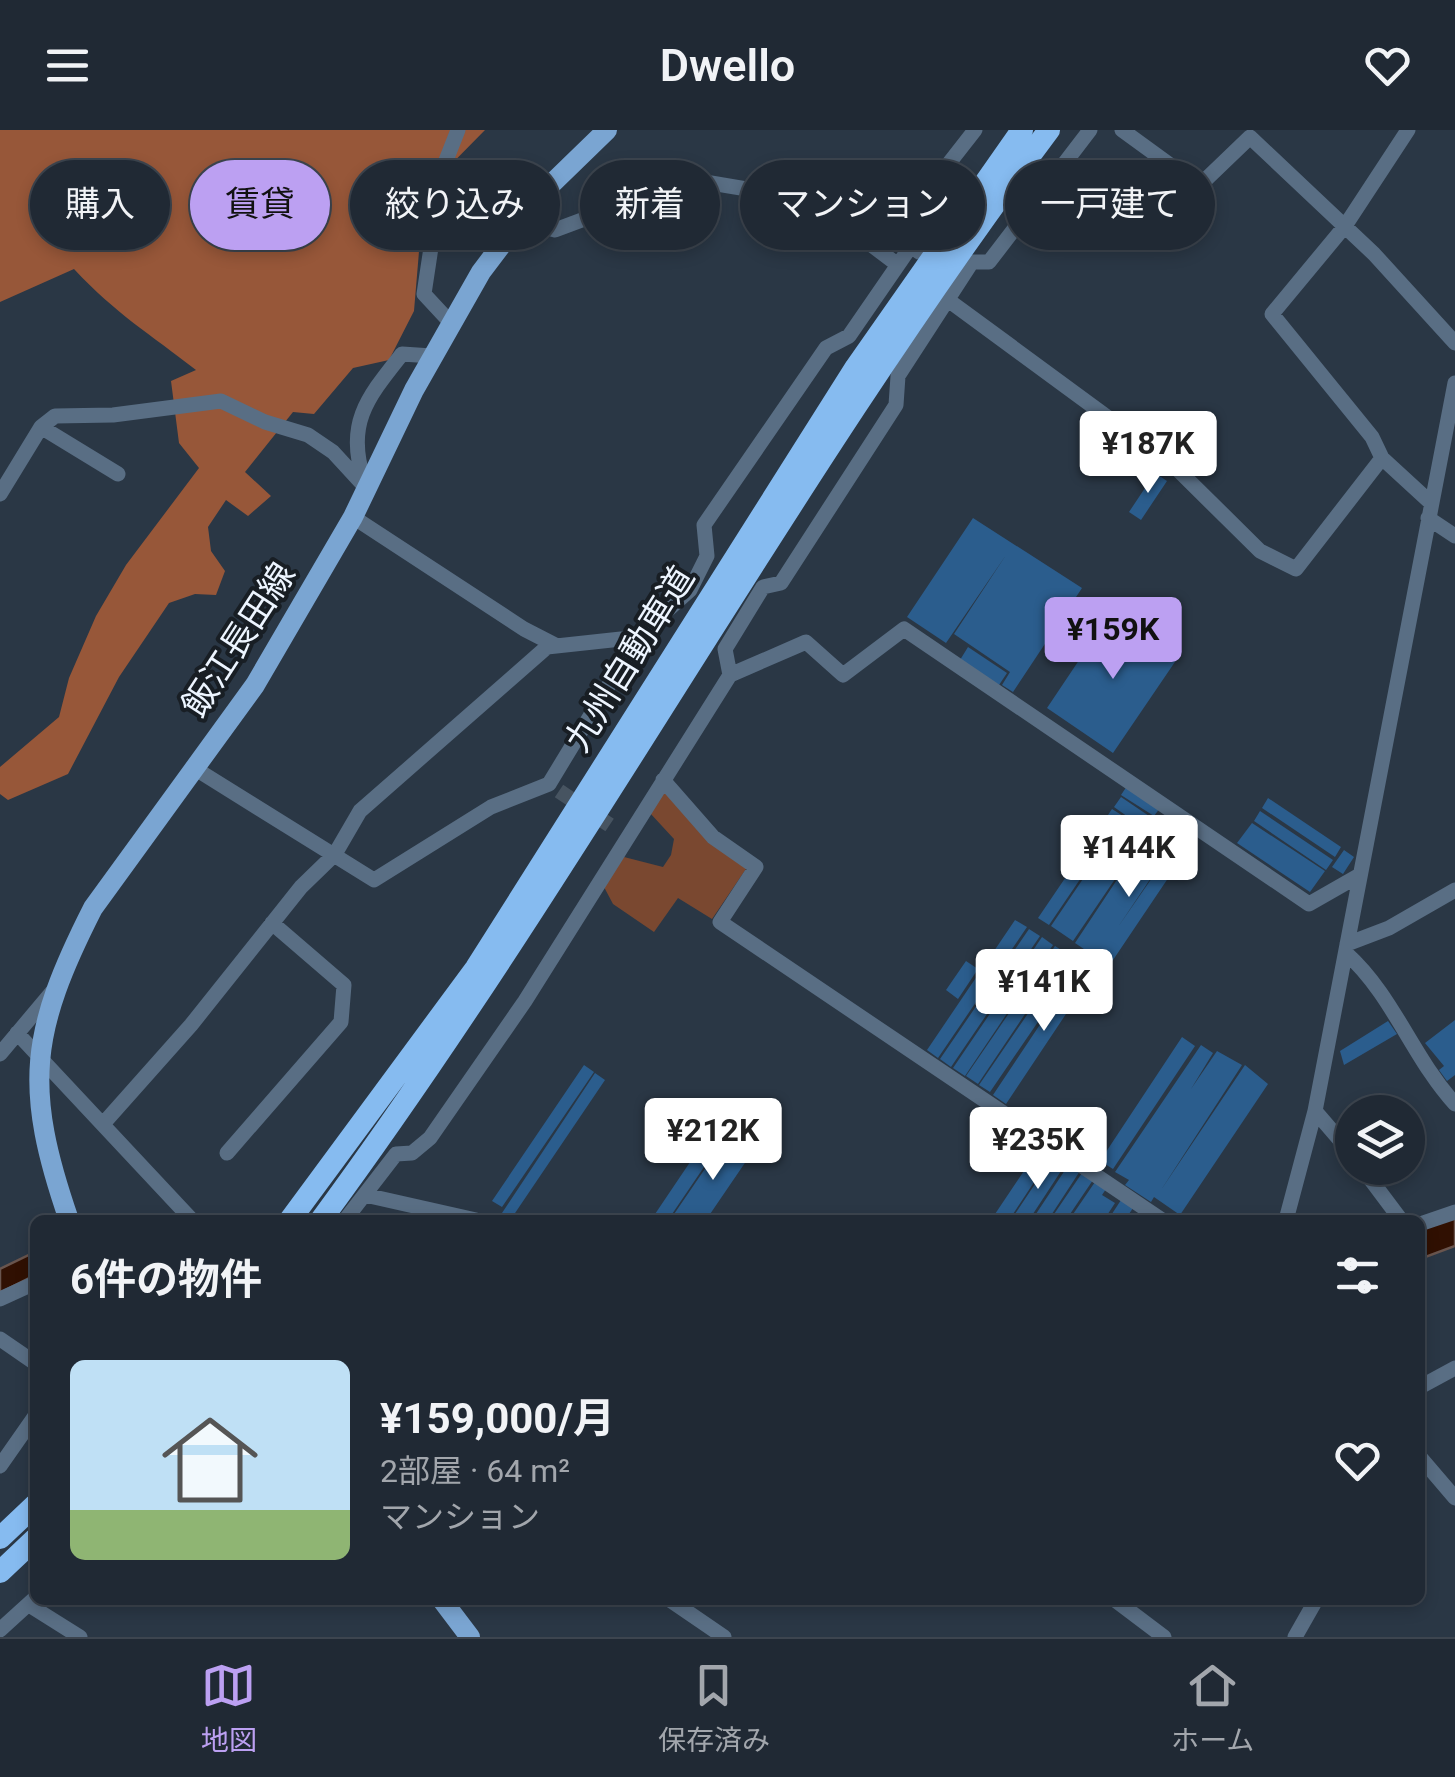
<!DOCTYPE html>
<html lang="ja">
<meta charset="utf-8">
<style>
:root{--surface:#202934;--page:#2d3540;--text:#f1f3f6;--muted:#a2a6ac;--line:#3d454f;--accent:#bca0f2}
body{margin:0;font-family:Roboto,"Noto Sans JP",sans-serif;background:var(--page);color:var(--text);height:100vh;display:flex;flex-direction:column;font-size:38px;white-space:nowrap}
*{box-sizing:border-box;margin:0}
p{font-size:32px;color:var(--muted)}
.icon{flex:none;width:55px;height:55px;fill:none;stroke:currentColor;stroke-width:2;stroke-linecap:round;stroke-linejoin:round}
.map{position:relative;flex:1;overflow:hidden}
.drawer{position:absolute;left:30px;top:1085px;width:1395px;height:390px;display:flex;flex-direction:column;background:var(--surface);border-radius:15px;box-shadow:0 5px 15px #0003,0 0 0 2px var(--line)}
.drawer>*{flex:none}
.top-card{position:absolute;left:30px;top:30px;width:1395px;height:90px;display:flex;gap:20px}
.buttons{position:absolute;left:1335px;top:965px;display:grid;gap:20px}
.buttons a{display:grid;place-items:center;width:90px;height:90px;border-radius:50%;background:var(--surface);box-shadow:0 5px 15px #0003,0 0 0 2px var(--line);font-size:50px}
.price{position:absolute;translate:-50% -85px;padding:0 22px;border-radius:10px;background:#fff;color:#222;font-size:32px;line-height:65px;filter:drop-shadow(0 2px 5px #0008)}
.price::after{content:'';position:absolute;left:50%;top:60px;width:30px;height:22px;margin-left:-15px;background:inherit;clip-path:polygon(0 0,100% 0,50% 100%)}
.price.current{background:var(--accent);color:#111}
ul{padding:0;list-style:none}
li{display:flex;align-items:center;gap:30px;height:250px;padding:0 40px}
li+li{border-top:2px solid var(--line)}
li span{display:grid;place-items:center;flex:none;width:280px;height:200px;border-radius:15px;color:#555}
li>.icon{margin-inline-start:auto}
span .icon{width:120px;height:120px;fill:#fffc;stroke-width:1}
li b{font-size:42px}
h2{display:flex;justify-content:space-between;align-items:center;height:120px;padding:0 40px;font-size:42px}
.pill{padding:0 35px;border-radius:45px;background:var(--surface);box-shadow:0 5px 15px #0003,0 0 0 2px var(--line);font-size:35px;line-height:90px}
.pill.current{background:var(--accent);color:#111}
header{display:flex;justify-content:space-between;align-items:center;height:130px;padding:0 40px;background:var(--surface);font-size:45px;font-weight:600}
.dock{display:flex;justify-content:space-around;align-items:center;height:140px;border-top:2px solid var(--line);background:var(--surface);font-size:28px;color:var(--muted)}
.dock a{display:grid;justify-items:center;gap:5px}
.dock .current{color:var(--accent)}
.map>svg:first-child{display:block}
.green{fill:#7a4830}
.forest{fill:#975739}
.water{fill:#301002;stroke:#69554e;stroke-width:2.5}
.building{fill:#2b5d8d}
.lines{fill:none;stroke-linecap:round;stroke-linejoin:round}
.minor-tunnel{stroke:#475461;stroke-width:15;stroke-dasharray:15 8;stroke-linecap:butt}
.minor{stroke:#596e84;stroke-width:15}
.major{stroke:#7aa5d2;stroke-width:20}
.highway{stroke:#86bbf0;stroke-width:22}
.labels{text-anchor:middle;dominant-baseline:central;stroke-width:8;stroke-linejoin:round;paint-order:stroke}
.street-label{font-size:35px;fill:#edf5ff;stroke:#181e24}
</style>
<header><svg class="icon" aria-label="menu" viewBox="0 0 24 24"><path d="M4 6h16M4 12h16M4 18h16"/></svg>Dwello<svg class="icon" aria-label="heart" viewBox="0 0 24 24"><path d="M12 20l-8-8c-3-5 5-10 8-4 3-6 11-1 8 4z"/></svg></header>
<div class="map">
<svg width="1455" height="1507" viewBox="0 0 1455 1507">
<rect width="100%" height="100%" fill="#2a3745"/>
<!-- green -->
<path class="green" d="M663,661L748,736L712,789L678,768L654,802L613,774L604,757L624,727L663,737L671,725L674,709L650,683Z"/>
<!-- forest -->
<path class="forest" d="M0,0H485L424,62L414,181L389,230L353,238L314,284L293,282L245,342L271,366L248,386L226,370L208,397L211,421L225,441L216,465L195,464L169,473L119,547L68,644L8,670L0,664V637L59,587L69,548L96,486L126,435L199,338L179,313L171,251L196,240C150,204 116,184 74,139L0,172Z"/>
<!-- water -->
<path class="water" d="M1455,1086V1116L1420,1129V1099Z
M35,1122V1145L0,1163V1139Z"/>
<!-- building -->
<path class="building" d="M1155,343L1167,351L1141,390L1129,382Z
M973,388L1082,458L1013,562L1002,555L1010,542L954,504L1006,425L946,513L907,487Z
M1112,481L1179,526L1113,623L1047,578Z
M968,517L1007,543L999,555L960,530Z
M1127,656L1160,678L1154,686L1121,665Z
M1121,667L1152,688L1145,699L1114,677Z
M1268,668L1341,717L1335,727L1262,678Z
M1112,679L1123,686L1049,795L1038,788Z
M1260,681L1333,730L1326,740L1254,691Z
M1125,687L1147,702L1073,811L1051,796Z
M1252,693L1325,741L1310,762L1237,713Z
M1148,703L1171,718L1118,797L1172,719L1183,726L1109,836L1075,813Z
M1344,720L1354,727L1343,744L1332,737Z
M1015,790L1027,797L938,928L927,920Z
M1029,799L1040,806L951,937L940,929Z
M1042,807L1053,815L965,946L953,938Z
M1055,816L1066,823L978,954L966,946Z
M1068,825L1079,832L990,962L979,955Z
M966,831L978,839L958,869L946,860Z
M1081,833L1094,842L1006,974L993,965Z
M1455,890V945L1447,951L1439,940L1444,936L1425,913Z
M1388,891L1397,904L1344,935L1340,921Z
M1182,907L1195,916L1113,1039L1100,1031Z
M1201,915L1213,923L1191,959L1217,921L1242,935L1161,1060L1245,935L1268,954L1180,1085L1154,1067L1151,1072L1125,1055L1129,1050L1115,1042Z
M584,935L594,942L502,1077L492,1071Z
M595,943L605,950L511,1089L502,1083Z
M713,998L725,1006L668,1090H651Z
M726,1008L751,1024L706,1090H670Z
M1038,1020L1050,1028L1009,1090H991Z
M1051,1030L1063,1038L1029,1090H1011Z
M1069,1034L1080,1041L1048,1090H1032Z
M1082,1043L1093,1050L1066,1090H1050Z
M1095,1052L1106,1059L1102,1065L1115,1073L1104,1090H1069Z
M1121,1070L1133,1078L1125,1090H1108Z"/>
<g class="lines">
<!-- minor-tunnel -->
<path class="minor-tunnel" d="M559,661L614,698"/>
<!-- minor -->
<path class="minor" d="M1122,0L1199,56L1250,7L1374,124L1455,213
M1408,0L1345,96L1272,184L1372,307L1382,328L1431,373
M519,90L555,100L665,59L705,52L812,70L898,135
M919,122L911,116L921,69L975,0
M948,170L1174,336L1260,421L1296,439L1382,328
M450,192L424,164L443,38L458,0
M41,297L118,344
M364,350C345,293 368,267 402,224L432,226
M0,364L41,297L55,286L113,285L221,271L265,292L308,305L333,322L367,359
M353,387L524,499L557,516
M1428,388L1455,406
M730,545L725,519L763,457L781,453L896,275L898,246L972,132H989L1090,0
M194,638L374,750L491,677L549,654L626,527L628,516L690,460L707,426L704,395L826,218L849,206L911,116
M663,650L713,707L756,737L720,792L1162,1090
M1347,814L1389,798L1455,760
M1346,823C1393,865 1413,928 1455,974
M17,903L192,1090
M0,924L52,862
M1315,981L1352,1024
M103,994L191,895L301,757L335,724L360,681L547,517L621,509L628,516
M227,1023L341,892L344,855L272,793
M1362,1038L1401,1090
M365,1065L476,1090
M345,1090L396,1024L412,1023L430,1008L525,871L730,545L806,512L843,545L904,499L1309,774L1358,746
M1286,1090L1315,981L1455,253
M1420,1094L1455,1082
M0,1169L35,1153
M0,1209L35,1233
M1420,1257L1455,1238
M1420,1327L1455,1368
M0,1336L35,1286
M670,1470L724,1507
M1115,1470L1164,1507
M29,1475L80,1507
M0,1500L34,1469
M1295,1507L1316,1470"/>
<!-- major -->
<path class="major" d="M69,1090C23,957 30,902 93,778L255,555L353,387L414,260L481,142L537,68L607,0
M442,1470L470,1507"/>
<!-- highway -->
<path class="highway" d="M290,1090L476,838L856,237L1022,0
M321,1090C580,738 787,350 1049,0
M0,1408L35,1375
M0,1442L35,1409"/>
</g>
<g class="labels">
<!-- street labels -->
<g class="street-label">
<text transform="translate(239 510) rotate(-57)">飯江長田線</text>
<text transform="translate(630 529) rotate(-58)">九州自動車道</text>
</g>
</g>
</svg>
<div class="buttons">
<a><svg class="icon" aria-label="layers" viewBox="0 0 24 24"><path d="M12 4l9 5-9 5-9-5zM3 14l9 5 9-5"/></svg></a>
</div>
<b class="price" style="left:1148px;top:366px">¥187K</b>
<b class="price current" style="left:1113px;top:552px">¥159K</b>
<b class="price" style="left:1129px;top:770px">¥144K</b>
<b class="price" style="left:1044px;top:904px">¥141K</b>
<b class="price" style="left:713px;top:1053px">¥212K</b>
<b class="price" style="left:1038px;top:1062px">¥235K</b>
<div class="top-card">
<a class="pill">購入</a>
<a class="pill current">賃貸</a>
<a class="pill">絞り込み</a>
<a class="pill">新着</a>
<a class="pill">マンション</a>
<a class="pill">一戸建て</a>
</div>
<section class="drawer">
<h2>6件の物件<svg class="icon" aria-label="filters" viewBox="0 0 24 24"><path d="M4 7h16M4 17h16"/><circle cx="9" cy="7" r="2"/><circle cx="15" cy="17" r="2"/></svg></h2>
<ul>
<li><span style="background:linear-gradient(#bfe0f5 75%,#8fb573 0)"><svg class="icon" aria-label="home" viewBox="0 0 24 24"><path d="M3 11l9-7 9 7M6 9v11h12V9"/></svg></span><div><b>¥159,000/月</b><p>2部屋 · 64 m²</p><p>マンション</p></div><svg class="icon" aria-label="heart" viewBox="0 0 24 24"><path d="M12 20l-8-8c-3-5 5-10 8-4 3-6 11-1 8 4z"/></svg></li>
</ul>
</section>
</div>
<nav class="dock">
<a class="current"><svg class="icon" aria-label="map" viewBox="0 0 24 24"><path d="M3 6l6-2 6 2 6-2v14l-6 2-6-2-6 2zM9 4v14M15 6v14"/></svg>地図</a>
<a><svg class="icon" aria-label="saved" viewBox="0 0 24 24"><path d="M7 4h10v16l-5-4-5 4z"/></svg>保存済み</a>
<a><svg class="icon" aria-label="home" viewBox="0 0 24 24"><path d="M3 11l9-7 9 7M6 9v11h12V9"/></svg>ホーム</a>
</nav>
